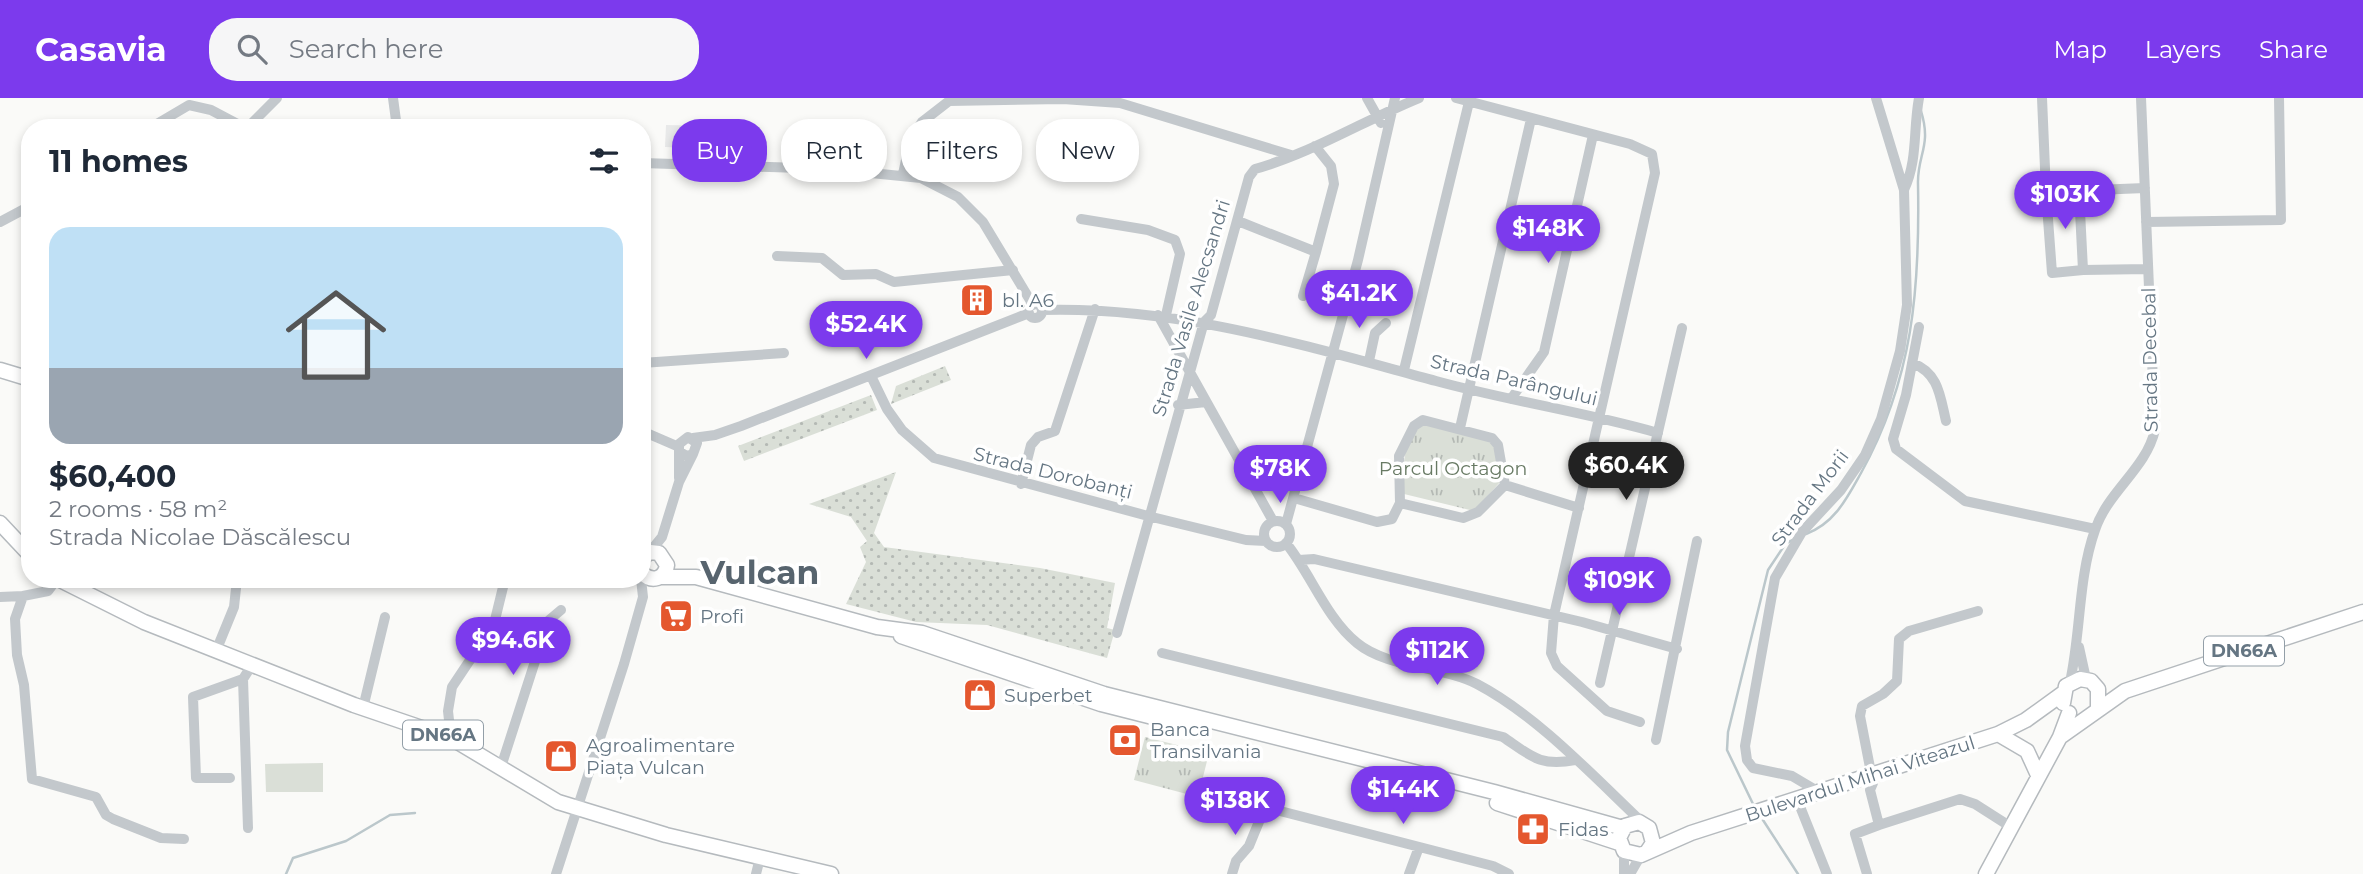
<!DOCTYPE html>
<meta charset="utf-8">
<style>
:root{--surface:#fff;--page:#f6f6f7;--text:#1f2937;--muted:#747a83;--accent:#7c3aed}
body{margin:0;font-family:Montserrat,sans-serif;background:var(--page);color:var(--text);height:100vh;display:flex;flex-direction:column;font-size:26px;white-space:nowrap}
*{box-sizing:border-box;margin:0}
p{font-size:23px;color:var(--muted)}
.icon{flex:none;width:38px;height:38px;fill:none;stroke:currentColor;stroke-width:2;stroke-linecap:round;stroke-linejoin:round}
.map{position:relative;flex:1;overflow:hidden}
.details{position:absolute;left:21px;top:21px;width:630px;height:469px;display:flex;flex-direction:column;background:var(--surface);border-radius:28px;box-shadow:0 4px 10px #0003}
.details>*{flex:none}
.banner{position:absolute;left:672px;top:21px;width:665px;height:63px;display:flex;gap:14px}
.price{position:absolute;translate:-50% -60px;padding:0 16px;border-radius:24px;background:var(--accent);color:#fff;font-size:23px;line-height:46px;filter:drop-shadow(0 2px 4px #0008)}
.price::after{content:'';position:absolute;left:50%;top:42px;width:21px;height:16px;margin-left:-10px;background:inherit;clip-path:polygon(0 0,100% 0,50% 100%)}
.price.active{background:#222;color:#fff}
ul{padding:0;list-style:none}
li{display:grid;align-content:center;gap:14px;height:371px;padding:0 28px}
li span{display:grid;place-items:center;height:217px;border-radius:21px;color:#555}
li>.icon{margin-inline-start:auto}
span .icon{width:126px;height:126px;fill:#fffc;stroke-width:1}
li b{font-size:30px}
h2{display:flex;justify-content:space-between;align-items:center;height:84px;padding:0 28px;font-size:30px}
.tag{padding:0 24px;border-radius:28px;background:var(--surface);box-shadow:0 4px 10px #0003;font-size:24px;line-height:63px}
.tag.active{background:var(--accent);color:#fff}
header{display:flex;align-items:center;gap:42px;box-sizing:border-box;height:98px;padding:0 35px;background:var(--accent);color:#fff}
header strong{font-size:33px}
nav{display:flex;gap:38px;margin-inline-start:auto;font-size:24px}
.search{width:490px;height:63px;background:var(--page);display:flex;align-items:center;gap:18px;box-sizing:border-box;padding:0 24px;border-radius:28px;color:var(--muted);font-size:26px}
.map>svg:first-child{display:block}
.built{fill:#e8e9e9}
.grass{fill:url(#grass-dots)}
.park{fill:url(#park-tufts)}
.pitch{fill:#dadfd7}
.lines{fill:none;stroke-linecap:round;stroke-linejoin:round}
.stream{stroke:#bbc7cb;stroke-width:2.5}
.major-casing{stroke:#b5babe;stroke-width:17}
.minor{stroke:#c3c8cc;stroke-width:10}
.major{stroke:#fff;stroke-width:14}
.labels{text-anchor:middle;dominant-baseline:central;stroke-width:7;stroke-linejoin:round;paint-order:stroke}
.shield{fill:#fff;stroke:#939fa8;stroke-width:2}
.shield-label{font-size:18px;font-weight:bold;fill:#657683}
.poi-label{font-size:19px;fill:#657683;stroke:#fff;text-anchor:start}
.street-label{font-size:19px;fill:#657683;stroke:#fff}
.park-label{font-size:19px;fill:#687a64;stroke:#fff}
.town-label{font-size:33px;font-weight:bold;fill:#57646e;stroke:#fff}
</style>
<header>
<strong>Casavia</strong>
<div class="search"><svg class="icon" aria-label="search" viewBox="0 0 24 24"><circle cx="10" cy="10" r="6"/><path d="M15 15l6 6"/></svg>Search here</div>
<nav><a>Map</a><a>Layers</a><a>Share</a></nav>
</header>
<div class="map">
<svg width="2363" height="776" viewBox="0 0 2363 776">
<defs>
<pattern id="grass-dots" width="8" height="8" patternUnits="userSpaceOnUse" patternTransform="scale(1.75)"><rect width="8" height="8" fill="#dadfd7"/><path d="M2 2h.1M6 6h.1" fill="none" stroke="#b4b9b4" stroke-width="1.8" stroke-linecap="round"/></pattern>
<pattern id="park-tufts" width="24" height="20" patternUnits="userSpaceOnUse" patternTransform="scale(1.75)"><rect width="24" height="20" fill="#dadfd7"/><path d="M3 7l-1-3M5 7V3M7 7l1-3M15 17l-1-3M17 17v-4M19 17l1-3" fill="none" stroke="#b4b9b4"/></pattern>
</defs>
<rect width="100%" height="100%" fill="#fafaf8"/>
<!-- built -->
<path class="built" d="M666,27L760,29L763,46L750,45V42L697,40L687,43V50L665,49Z"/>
<!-- grass -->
<path class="grass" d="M945,268L951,282L891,306L896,288Z
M871,297L877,312L744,363L738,348Z
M896,374L874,435L884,449L1040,470L1115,485L1107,530L1115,532L1107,560L987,527L916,524L846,506L866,464L860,449L867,443L851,419L809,406Z"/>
<!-- park -->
<path class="park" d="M1423,325L1485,340L1496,350L1501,383L1474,413L1404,396C1403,370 1401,344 1423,325Z
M1145,639L1209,655L1198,699L1134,682Z"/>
<!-- pitch -->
<path class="pitch" d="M323,665V694H266L265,666Z"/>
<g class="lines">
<!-- stream -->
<path class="stream" d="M1806,436C1835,425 1847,400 1861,375C1913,281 1920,191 1918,86C1917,57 1932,48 1921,13
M1754,708L1727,652L1728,634L1768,472L1786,445L1793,442
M1761,719L1798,776
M286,776L293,760L346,743L390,717L415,715"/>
<!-- major casing -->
<g class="major-casing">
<path id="major" d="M0,272L30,281
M0,425L30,457
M642,460L650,454L659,455L667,467C665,481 652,485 642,475
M661,479H696L877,529L922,535L1104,596L1494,694L1623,730
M58,481L144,524L354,607L451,640L558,704L666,737L831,776
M901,538L1101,606L1196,630
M2063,605L2066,588L2080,581L2091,583L2098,591V609
M1998,636L2027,653L2038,677
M2060,639L2125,593L2363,514
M1497,705L1619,745
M1647,754L1653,745L1649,730L1639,724L1625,728L1619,740L1624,753L1641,757L1691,735L1998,636L2026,622L2062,596
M1986,776L2060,639L2069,615"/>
</g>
<!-- minor -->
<path class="minor" d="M393,0L397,30
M1367,0L1381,25
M1456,0L1630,46L1652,56L1655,75L1554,517L1551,555L1557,568L1607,613L1640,624
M2042,0L2046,94L2145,90
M150,30L189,7L211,12L245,30
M247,30L277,0
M642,65L831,71L921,80L958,99L983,124L1033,207
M903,76L910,43L922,24L949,3L1063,1L1120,5L1291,57
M1904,92C1918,62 1913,32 1919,0
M2079,93L2083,172L2148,171
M2046,94L2052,175L2083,172
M1081,121L1148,132L1175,142L1180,156L1166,217
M1238,123L1316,154L1334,86L1331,68L1315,48
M0,124L30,108
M2146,124L2281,122L2279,0
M777,158L822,160L843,177L876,176L894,184L1013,172
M1303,198L1316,154
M1028 213a7 7 0 1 1 14 0a7 7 0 1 1-14 0Z
M1042,212C1178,208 1306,248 1436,283C1509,303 1585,314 1658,335
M1158,217L1273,423
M1919,229L1906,297L1893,341L1896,351L1965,403L2095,431
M1369,263L1375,235L1386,225
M642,265L784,255
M1912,265C1939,275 1940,298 1946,323
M1404,272L1469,4
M871,278L887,311L902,332L934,360L1148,418L1246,442L1266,443
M1511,301L1544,254L1593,37
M1178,307L1206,304
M1460,330L1531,21
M642,333L679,349
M693,340L715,337L741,328L1029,215
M679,380V346L688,339L697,345L693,356L687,358L680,354
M1021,386L1031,347L1038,339L1055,333L1095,211
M1505,387L1579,410
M1294,400L1377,424L1392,421L1400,405L1399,358L1414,328L1423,322L1492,340L1498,347L1505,387
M1400,405L1463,420L1478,414L1505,387
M1264 436a13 13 0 1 1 26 0a13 13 0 1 1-26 0Z
M1286,426L1358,162L1395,0
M1286,445C1311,476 1326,520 1357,545C1387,570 1442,568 1477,586C1538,618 1594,679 1644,726
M649,455L662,439L679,384L693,356
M1299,462L1314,461L1582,524L1677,551
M57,481L48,493L23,498L15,521L17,557L24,587L32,681L96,699L106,717L113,721L161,740L184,741
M0,499L23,498
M1978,513L1909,533L1899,541L1897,583L1883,596L1862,608L1860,618L1873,685L1870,692L1879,727L1960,701L1975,706L2011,729
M1117,535L1204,224L1211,217L1249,79L1255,71C1312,55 1365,22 1419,0
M2079,549L2086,581
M216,553L234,509L237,481
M1162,555L1503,639C1531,658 1540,669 1575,662
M243,581L248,730
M2070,584C2081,534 2078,480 2095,432C2108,393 2146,371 2155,332L2141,0
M1600,585L1682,230
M363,610L385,519
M451,640L448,613L452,589L494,526L505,481
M1656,642L1697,443
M501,669L548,523L561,512
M230,680H196L193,599L243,581L252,567
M1819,694L1792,678L1753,670L1747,662L1745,648L1775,480L1802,434L1841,392L1865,357L1881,321L1900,253L1907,207L1904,92L1876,0
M1797,701L1827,776
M556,776L624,566L643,499L641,481
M756,776L760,760
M1232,776L1236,763L1249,748L1265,709L1493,768L1509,776
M1409,776L1419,749
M1624,776V753
M1630,776L1641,757
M1867,776L1855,736L1879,727"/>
<!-- major -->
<use href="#major" class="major"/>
</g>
<!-- icons -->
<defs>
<g id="building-square" transform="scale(1.75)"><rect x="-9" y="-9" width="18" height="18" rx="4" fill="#e4572e" stroke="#fff"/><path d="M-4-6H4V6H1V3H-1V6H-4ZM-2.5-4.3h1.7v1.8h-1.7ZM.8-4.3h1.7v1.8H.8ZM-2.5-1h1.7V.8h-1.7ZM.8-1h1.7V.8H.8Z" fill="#fff"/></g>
<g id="supermarket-square" transform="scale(1.75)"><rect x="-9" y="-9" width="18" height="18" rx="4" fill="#e4572e" stroke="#fff"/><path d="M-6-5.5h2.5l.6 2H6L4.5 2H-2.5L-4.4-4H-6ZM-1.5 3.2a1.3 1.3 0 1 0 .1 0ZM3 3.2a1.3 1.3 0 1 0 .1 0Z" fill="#fff"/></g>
<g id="shop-square" transform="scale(1.75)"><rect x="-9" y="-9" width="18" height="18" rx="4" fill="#e4572e" stroke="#fff"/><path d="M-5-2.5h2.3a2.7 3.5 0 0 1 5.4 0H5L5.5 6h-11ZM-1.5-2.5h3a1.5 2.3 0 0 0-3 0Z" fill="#fff"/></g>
<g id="bank-square" transform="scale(1.75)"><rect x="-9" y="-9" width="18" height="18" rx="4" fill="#e4572e" stroke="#fff"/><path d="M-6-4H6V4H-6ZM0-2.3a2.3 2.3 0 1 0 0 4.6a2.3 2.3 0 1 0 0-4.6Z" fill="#fff"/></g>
<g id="pharmacy-square" transform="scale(1.75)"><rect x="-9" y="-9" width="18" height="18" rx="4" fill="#e4572e" stroke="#fff"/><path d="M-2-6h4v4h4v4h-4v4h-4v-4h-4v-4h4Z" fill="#fff"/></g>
</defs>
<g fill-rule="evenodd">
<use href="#building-square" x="977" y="202"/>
<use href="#supermarket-square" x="676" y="518"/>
<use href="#shop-square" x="980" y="597"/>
<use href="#bank-square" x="1125" y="642"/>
<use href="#shop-square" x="561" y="658"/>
<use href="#pharmacy-square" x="1533" y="731"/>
</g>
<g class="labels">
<!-- shield labels -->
<g class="shield">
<rect x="2204" y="538.5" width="80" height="29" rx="5"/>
<rect x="403" y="622.5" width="80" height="29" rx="5"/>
</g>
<g class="shield-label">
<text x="2244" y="553">DN66A</text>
<text x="443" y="637">DN66A</text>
</g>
<!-- poi labels -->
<g class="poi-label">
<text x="1002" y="202">bl. A6</text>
<text x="700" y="518">Profi</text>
<text x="1004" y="597">Superbet</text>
<text x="1150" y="631">Banca<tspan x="1150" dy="22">Transilvania</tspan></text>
<text x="586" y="647">Agroalimentare<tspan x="586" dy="22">Piața Vulcan</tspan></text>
<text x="1558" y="731">Fidas</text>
</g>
<!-- street labels -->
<g class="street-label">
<text transform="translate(1191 210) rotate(-73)">Strada Vasile Alecsandri</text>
<text transform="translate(2150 262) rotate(-91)">Strada Decebal</text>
<text transform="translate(1514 282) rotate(13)">Strada Parângului</text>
<text transform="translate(1053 375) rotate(14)">Strada Dorobanți</text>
<text transform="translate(1810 400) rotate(-53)">Strada Morii</text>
<text transform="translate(1860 681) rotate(-18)">Bulevardul Mihai Viteazul</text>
</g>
<!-- park labels -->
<g class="park-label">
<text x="1453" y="370">Parcul Octagon</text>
</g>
<!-- town labels -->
<g class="town-label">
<text x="760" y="474">Vulcan</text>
</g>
</g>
</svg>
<b class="price" style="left:2065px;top:133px">$103K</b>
<b class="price" style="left:1548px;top:167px">$148K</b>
<b class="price" style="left:1359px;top:232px">$41.2K</b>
<b class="price" style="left:866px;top:263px">$52.4K</b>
<b class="price active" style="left:1626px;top:404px">$60.4K</b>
<b class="price" style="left:1280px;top:407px">$78K</b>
<b class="price" style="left:1619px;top:519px">$109K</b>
<b class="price" style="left:513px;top:579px">$94.6K</b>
<b class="price" style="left:1437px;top:589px">$112K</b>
<b class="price" style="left:1403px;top:728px">$144K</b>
<b class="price" style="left:1235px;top:739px">$138K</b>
<div class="banner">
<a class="tag active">Buy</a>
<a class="tag">Rent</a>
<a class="tag">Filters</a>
<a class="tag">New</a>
</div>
<section class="details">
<h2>11 homes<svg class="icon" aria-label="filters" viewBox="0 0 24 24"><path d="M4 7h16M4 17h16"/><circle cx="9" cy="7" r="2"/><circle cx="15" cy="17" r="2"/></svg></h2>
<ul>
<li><span style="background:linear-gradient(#bfe0f5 65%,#9aa5b1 0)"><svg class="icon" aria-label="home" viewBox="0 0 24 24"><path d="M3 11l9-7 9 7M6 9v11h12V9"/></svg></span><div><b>$60,400</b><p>2 rooms · 58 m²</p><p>Strada Nicolae Dăscălescu</p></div></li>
</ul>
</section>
</div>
